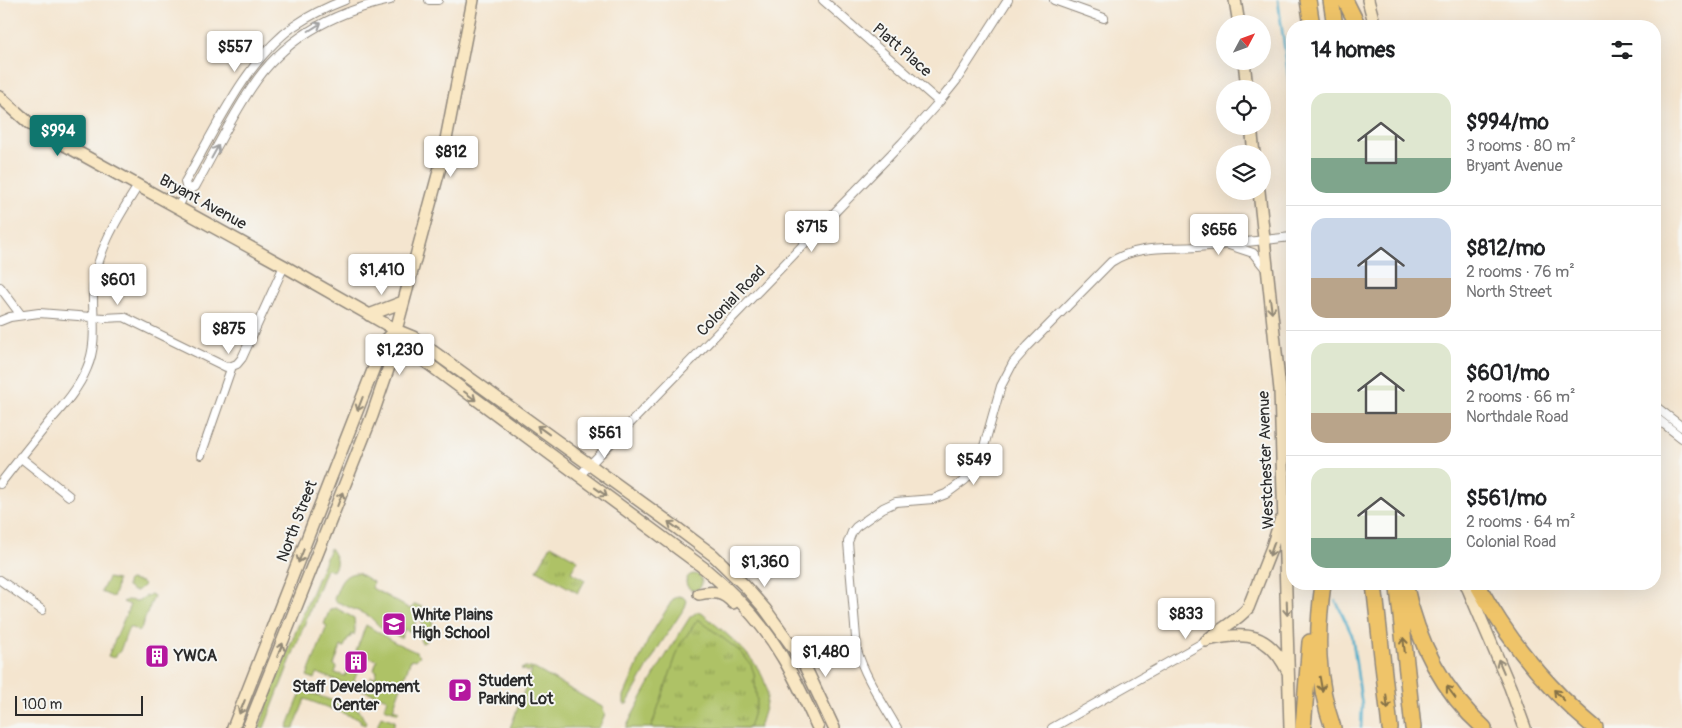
<!DOCTYPE html>
<meta charset="utf-8">
<style>
:root{--surface:#fff;--page:#f2f2f2;--text:#202124;--muted:#757577;--line:#e0e0e0;--accent:#0f766e}
body{margin:0;font-family:Pangolin,sans-serif;background:var(--page);color:var(--text);height:100vh;display:flex;flex-direction:column;font-size:19px;white-space:nowrap}
*{box-sizing:border-box;margin:0}
p{font-size:16px;color:var(--muted)}
.icon{flex:none;width:28px;height:28px;fill:none;stroke:currentColor;stroke-width:2;stroke-linecap:round;stroke-linejoin:round}
.map{position:relative;flex:1;overflow:hidden}
.sheet{position:absolute;left:1286px;top:20px;width:375px;height:570px;display:flex;flex-direction:column;background:var(--surface);border-radius:20px;box-shadow:0 5px 20px #0002}
.sheet>*{flex:none}
.needle{width:32px;rotate:49deg}
.controls{position:absolute;left:1216px;top:15px;display:grid;gap:10px}
.controls a{display:grid;place-items:center;width:55px;height:55px;border-radius:50%;background:var(--surface);box-shadow:0 5px 20px #0002;font-size:25px}
.scale{position:absolute;left:15px;bottom:12px;width:128px;box-sizing:border-box;padding-left:5px;border:2px solid #2b2b2b;border-top:0;font-size:14px;line-height:18px;white-space:nowrap;color:#2b2b2b;-webkit-text-stroke:4px #f6f6f2;paint-order:stroke}
.price{position:absolute;translate:-50% -42px;padding:0 11px;border-radius:5px;background:#fff;color:#222;font-size:16px;line-height:32px;filter:drop-shadow(0 1px 2px #0008)}
.price::after{content:'';position:absolute;left:50%;top:30px;width:15px;height:11px;margin-left:-8px;background:inherit;clip-path:polygon(0 0,100% 0,50% 100%)}
.price.on{background:var(--accent);color:#fff}
ul{padding:0;list-style:none}
li{display:flex;align-items:center;gap:15px;height:125px;padding:0 25px}
li+li{border-top:1px solid var(--line)}
li span{display:grid;place-items:center;flex:none;width:140px;height:100px;border-radius:15px;color:#555}
li>.icon{margin-inline-start:auto}
span .icon{width:60px;height:60px;fill:#fffc;stroke-width:1}
li b{font-size:21px}
h2{display:flex;justify-content:space-between;align-items:center;height:60px;padding:0 25px;font-size:21px}
.map>svg:first-child{display:block}
.grass{fill:#aec266;stroke:#6c7648}
.park{fill:url(#park-tufts);stroke:#6c7648}
.lines{fill:none;stroke-linecap:round;stroke-linejoin:round}
.stream{stroke:#4cadcb;stroke-width:2.5}
.street-casing{stroke:#90887d;stroke-width:10}
.secondary-casing{stroke:#90887d;stroke-width:14}
.highway-casing{stroke:#90887d;stroke-width:18}
.street{stroke:#fff;stroke-width:8}
.secondary{stroke:#f9e7c3;stroke-width:11}
.highway{stroke:#efc469;stroke-width:15}
.oneway{stroke:#a0a0a0}
.oneway2{stroke:#928977}
.oneway3{stroke:#837047}
.labels{text-anchor:middle;dominant-baseline:central;stroke-width:4;stroke-linejoin:round;paint-order:stroke}
.street-label{font-size:16px;fill:#2b2b2b;stroke:#f6f6f2}
.poi-label{font-size:16px;font-weight:bold;fill:#2b2b2b;stroke:#f6f6f2;text-anchor:start}
</style>
<div class="map">
<svg width="1682" height="728" viewBox="0 0 1682 728">
<defs>
<pattern id="park-tufts" width="24" height="20" patternUnits="userSpaceOnUse" patternTransform="scale(1.25)"><rect width="24" height="20" fill="#aec266"/><path d="M3 7l-1-3M5 7V3M7 7l1-3M15 17l-1-3M17 17v-4M19 17l1-3" fill="none" stroke="#8e9e54"/></pattern>
</defs>
<rect width="100%" height="100%" fill="#f6f6f2"/>
<filter id="ink" filterUnits="userSpaceOnUse"><feTurbulence type="fractalNoise" baseFrequency=".02" numOctaves="2"/><feDisplacementMap in="SourceGraphic" scale="10" xChannelSelector="R" yChannelSelector="G"/><feConvolveMatrix kernelMatrix="1 2 1 2 8 2 1 2 1" color-interpolation-filters="sRGB"/></filter>
<filter id="wash" filterUnits="userSpaceOnUse"><feTurbulence type="fractalNoise" baseFrequency=".0096" numOctaves="4" result="noise"/><feDisplacementMap in="SourceGraphic" scale="20" xChannelSelector="R" yChannelSelector="G"/><feGaussianBlur stdDeviation="1.12" result="paint"/><feColorMatrix in="noise" values="0 0 0 0 0 0 0 0 0 0 0 0 0 0 0 0 0 1.4 0 .05"/><feComposite in="paint" operator="in"/></filter>
<g filter="url(#wash)">
<rect width="100%" height="100%" fill="#f4e5cf"/>
<!-- grass -->
<path class="grass" d="M330,548C336,557 339,562 333,571L326,569L264,728H259L282,665Z
M358,573L373,582L372,588L410,609L415,604L422,607L411,632L405,629L401,638L382,629L369,616L335,601L334,599C339,586 342,573 358,573Z
M686 582a8 8 0 1 1 16 0a8 8 0 1 1-16 0Z
M108,578L117,580L116,589L113,597L101,592Z
M130,580L141,582L144,585L137,591H133L127,587V582Z
M151,594L154,596L140,631L129,627L120,651L114,658L108,656L130,605L123,602L127,600L137,601Z
M678,596L683,597L687,601L685,607L660,645L627,704H624V696L649,638L673,599Z
M336,608L354,618L355,631L354,635L352,634L350,638H348L344,647L341,646L334,665L337,667L335,673L345,676L349,664L359,667L354,681L368,686L371,677L375,678L377,671L374,670L377,660L363,655L362,659L357,658L359,652L356,651L366,625L394,642L416,652L420,656L416,660L411,659L393,709L399,711L398,713L384,708L387,699L317,673L314,679L307,676L327,626L324,624L330,609Z
M427,610C439,617 429,632 425,642L422,643L420,640L426,627L420,623L425,611Z
M697,612L703,614C725,633 766,663 767,694C767,705 762,717 759,728H626C645,689 667,653 690,617Z
M525,667L535,669L604,708L603,709L605,714L599,728H510L532,670L528,672L521,669Z
M302,690L359,710L366,723L365,725L360,723L361,720L305,699L294,728H287Z
M381,716L395,721L393,727L395,728H378V724Z"/>
<!-- park -->
<path class="park" d="M551,545L578,560L571,572L585,580L578,593L537,570Z
M698,619L742,653L751,665L754,673L757,702L749,728H651L680,645Z"/>
<g class="lines">
<!-- stream -->
<path class="stream" d="M1278,0L1292,105
M1336,601L1352,635L1362,706L1361,728"/>
</g>
</g>
<g filter="url(#ink)">
<g class="lines">
<!-- street casing -->
<g class="street-casing">
<path id="street" d="M429,0H438
M823,0L939,102
M1054,0L1104,18
M187,190L185,182C214,132 246,60 294,26C310,15 327,7 345,0
M178,207L187,190L195,187C213,155 231,118 252,87C284,38 334,12 390,0
M1229,245L1253,253L1266,269
M0,287L21,315
M0,321L10,317L39,313L104,318L124,317L226,367L232,366
M1655,406L1682,427
M1655,417L1682,438
M201,455L232,366L237,364L242,358L284,266
M20,457L69,496
M579,476L902,143L939,102L956,81L1008,0
M0,484C16,463 33,442 50,421C64,405 79,388 87,368C97,345 93,321 93,297C94,255 116,220 138,186
M0,580L42,610
M897,728C883,703 865,678 857,650L848,542L852,532L856,527L883,508L896,502L933,499L946,494L965,480L975,469L981,457L1001,386L1013,363L1028,346L1111,262C1136,245 1167,249 1197,247C1229,245 1261,240 1292,237
M1052,728L1206,641"/>
</g>
<!-- secondary casing -->
<g class="secondary-casing">
<path id="secondary" d="M1235,0L1239,24
M1368,0L1375,26
M1244,61L1247,89
M0,97L30,124L61,143L284,266L396,330L413,337L677,528L713,555L744,585L765,609L802,660L834,728
M1251,126L1254,154
M1259,191L1280,390L1290,728
M369,315L403,302
M396,330L407,348L704,568C735,594 763,623 783,658C797,681 807,705 818,728
M1466,584L1510,687L1525,728
M699,594C714,591 723,592 733,603
M1208,640C1247,631 1269,633 1288,672
M1206,641C1220,629 1237,621 1248,608L1272,547L1280,521
M233,728L384,342L396,330
M248,728L372,416L394,352L396,330L442,160L473,0"/>
</g>
<!-- highway casing -->
<g class="highway-casing">
<path id="highway" d="M1308,0L1312,26
M1331,0L1335,26
M1345,0L1358,26
M1323,584C1316,634 1316,680 1333,728
M1374,584L1390,728
M1405,584C1417,640 1441,690 1484,728
M1477,584C1507,639 1547,688 1595,728
M1398,588L1413,728
M1303,728L1310,642"/>
</g>
<!-- street -->
<use href="#street" class="street"/>
<!-- secondary -->
<use href="#secondary" class="secondary"/>
<!-- highway -->
<use href="#highway" class="highway"/>
</g>
<!-- one-way arrows -->
<defs><path id="oneway-shaft" d="M-6 0H5M1.5-3L5.5 0L1.5 3" fill="none" stroke-width="1.6" stroke-linecap="round" stroke-linejoin="round" transform="scale(1.25)"/></defs>
<g class="oneway">
<use href="#oneway-shaft" transform="translate(315 27) rotate(-32)"/>
<use href="#oneway-shaft" transform="translate(215 152) rotate(-61)"/>
</g>
<g class="oneway2">
<use href="#oneway-shaft" transform="translate(1271 306) rotate(83)"/>
<use href="#oneway-shaft" transform="translate(470 396) rotate(37)"/>
<use href="#oneway-shaft" transform="translate(360 404) rotate(111)"/>
<use href="#oneway-shaft" transform="translate(543 430) rotate(-144)"/>
<use href="#oneway-shaft" transform="translate(601 492) rotate(36)"/>
<use href="#oneway-shaft" transform="translate(340 499) rotate(-69)"/>
<use href="#oneway-shaft" transform="translate(674 526) rotate(-144)"/>
<use href="#oneway-shaft" transform="translate(1272 549) rotate(110)"/>
<use href="#oneway-shaft" transform="translate(301 556) rotate(112)"/>
<use href="#oneway-shaft" transform="translate(1287 608) rotate(88)"/>
<use href="#oneway-shaft" transform="translate(280 650) rotate(-68)"/>
<use href="#oneway-shaft" transform="translate(1501 666) rotate(-113)"/>
<use href="#oneway-shaft" transform="translate(242 707) rotate(112)"/>
</g>
<g class="oneway3">
<use href="#oneway-shaft" transform="translate(1404 645) rotate(-96)"/>
<use href="#oneway-shaft" transform="translate(1321 684) rotate(80)"/>
<use href="#oneway-shaft" transform="translate(1451 692) rotate(-127)"/>
<use href="#oneway-shaft" transform="translate(1559 695) rotate(-134)"/>
<use href="#oneway-shaft" transform="translate(1387 702) rotate(84)"/>
</g>
</g>
<!-- icons -->
<defs>
<g id="school-square" transform="scale(1.25)"><rect x="-9" y="-9" width="18" height="18" rx="4" fill="#b5179e" stroke="#f6f6f2"/><path d="M0-5L7-2L0 1L-7-2ZM-4 1L0 2.5L4 1V4Q0 6-4 4Z" fill="#fff"/></g>
<g id="building-square" transform="scale(1.25)"><rect x="-9" y="-9" width="18" height="18" rx="4" fill="#b5179e" stroke="#f6f6f2"/><path d="M-4-6H4V6H1V3H-1V6H-4ZM-2.5-4.3h1.7v1.8h-1.7ZM.8-4.3h1.7v1.8H.8ZM-2.5-1h1.7V.8h-1.7ZM.8-1h1.7V.8H.8Z" fill="#fff"/></g>
<g id="parking-square" transform="scale(1.25)"><rect x="-9" y="-9" width="18" height="18" rx="4" fill="#b5179e" stroke="#f6f6f2"/><path d="M-3.5-5.5H1a3.5 3.5 0 0 1 0 7H-1V5.5H-3.5ZM-1-3.4V-.6H.8a1.4 1.4 0 0 0 0-2.8Z" fill="#fff"/></g>
</defs>
<g fill-rule="evenodd">
<use href="#school-square" x="394" y="624"/>
<use href="#building-square" x="157" y="656"/>
<use href="#building-square" x="356" y="662"/>
<use href="#parking-square" x="460" y="690"/>
</g>
<g class="labels">
<!-- street labels -->
<g class="street-label">
<text transform="translate(902 50) rotate(41)">Platt Place</text>
<text transform="translate(203 202) rotate(29)">Bryant Avenue</text>
<text transform="translate(731 301) rotate(-46)">Colonial Road</text>
<text transform="translate(1266 460) rotate(-92)">Westchester Avenue</text>
<text transform="translate(297 521) rotate(-69)">North Street</text>
</g>
<!-- poi labels -->
<g class="poi-label">
<text x="412" y="615">White Plains<tspan x="412" dy="18">High School</tspan></text>
<text x="174" y="656">YWCA</text>
<text x="478" y="681">Student<tspan x="478" dy="18">Parking Lot</tspan></text>
<text x="356" y="687" text-anchor="middle">Staff Development<tspan x="356" dy="18">Center</tspan></text>
</g>
</g>
</svg>
<div class="controls">
<a><svg class="needle" viewBox="-14 -14 28 28"><path d="M0-13l5 13h-10z" fill="#e53935"/><path d="M0 13l5-13h-10z" fill="#757577"/></svg></a>
<a><svg class="icon" aria-label="locate" viewBox="0 0 24 24"><circle cx="12" cy="12" r="6"/><path d="M12 2v4M12 18v4M2 12h4M18 12h4"/></svg></a>
<a><svg class="icon" aria-label="layers" viewBox="0 0 24 24"><path d="M12 4l9 5-9 5-9-5zM3 14l9 5 9-5"/></svg></a>
</div>
<div class="scale">100 m</div>
<b class="price" style="left:235px;top:73px">$557</b>
<b class="price on" style="left:58px;top:157px">$994</b>
<b class="price" style="left:451px;top:178px">$812</b>
<b class="price" style="left:812px;top:253px">$715</b>
<b class="price" style="left:1219px;top:256px">$656</b>
<b class="price" style="left:382px;top:296px">$1,410</b>
<b class="price" style="left:118px;top:306px">$601</b>
<b class="price" style="left:229px;top:355px">$875</b>
<b class="price" style="left:400px;top:376px">$1,230</b>
<b class="price" style="left:605px;top:459px">$561</b>
<b class="price" style="left:974px;top:486px">$549</b>
<b class="price" style="left:765px;top:588px">$1,360</b>
<b class="price" style="left:1186px;top:640px">$833</b>
<b class="price" style="left:826px;top:678px">$1,480</b>
<section class="sheet">
<h2>14 homes<svg class="icon" aria-label="filters" viewBox="0 0 24 24"><path d="M4 7h16M4 17h16"/><circle cx="9" cy="7" r="2"/><circle cx="15" cy="17" r="2"/></svg></h2>
<ul>
<li><span style="background:linear-gradient(#dfe7d0 65%,#7fa58c 0)"><svg class="icon" aria-label="home" viewBox="0 0 24 24"><path d="M3 11l9-7 9 7M6 9v11h12V9"/></svg></span><div><b>$994/mo</b><p>3 rooms · 80 m²</p><p>Bryant Avenue</p></div></li>
<li><span style="background:linear-gradient(#c9d6e8 60%,#b9a48a 0)"><svg class="icon" aria-label="home" viewBox="0 0 24 24"><path d="M3 11l9-7 9 7M6 9v11h12V9"/></svg></span><div><b>$812/mo</b><p>2 rooms · 76 m²</p><p>North Street</p></div></li>
<li><span style="background:linear-gradient(#dfe7d0 70%,#b9a48a 0)"><svg class="icon" aria-label="home" viewBox="0 0 24 24"><path d="M3 11l9-7 9 7M6 9v11h12V9"/></svg></span><div><b>$601/mo</b><p>2 rooms · 66 m²</p><p>Northdale Road</p></div></li>
<li><span style="background:linear-gradient(#dfe7d0 70%,#7fa58c 0)"><svg class="icon" aria-label="home" viewBox="0 0 24 24"><path d="M3 11l9-7 9 7M6 9v11h12V9"/></svg></span><div><b>$561/mo</b><p>2 rooms · 64 m²</p><p>Colonial Road</p></div></li>
</ul>
</section>
</div>
